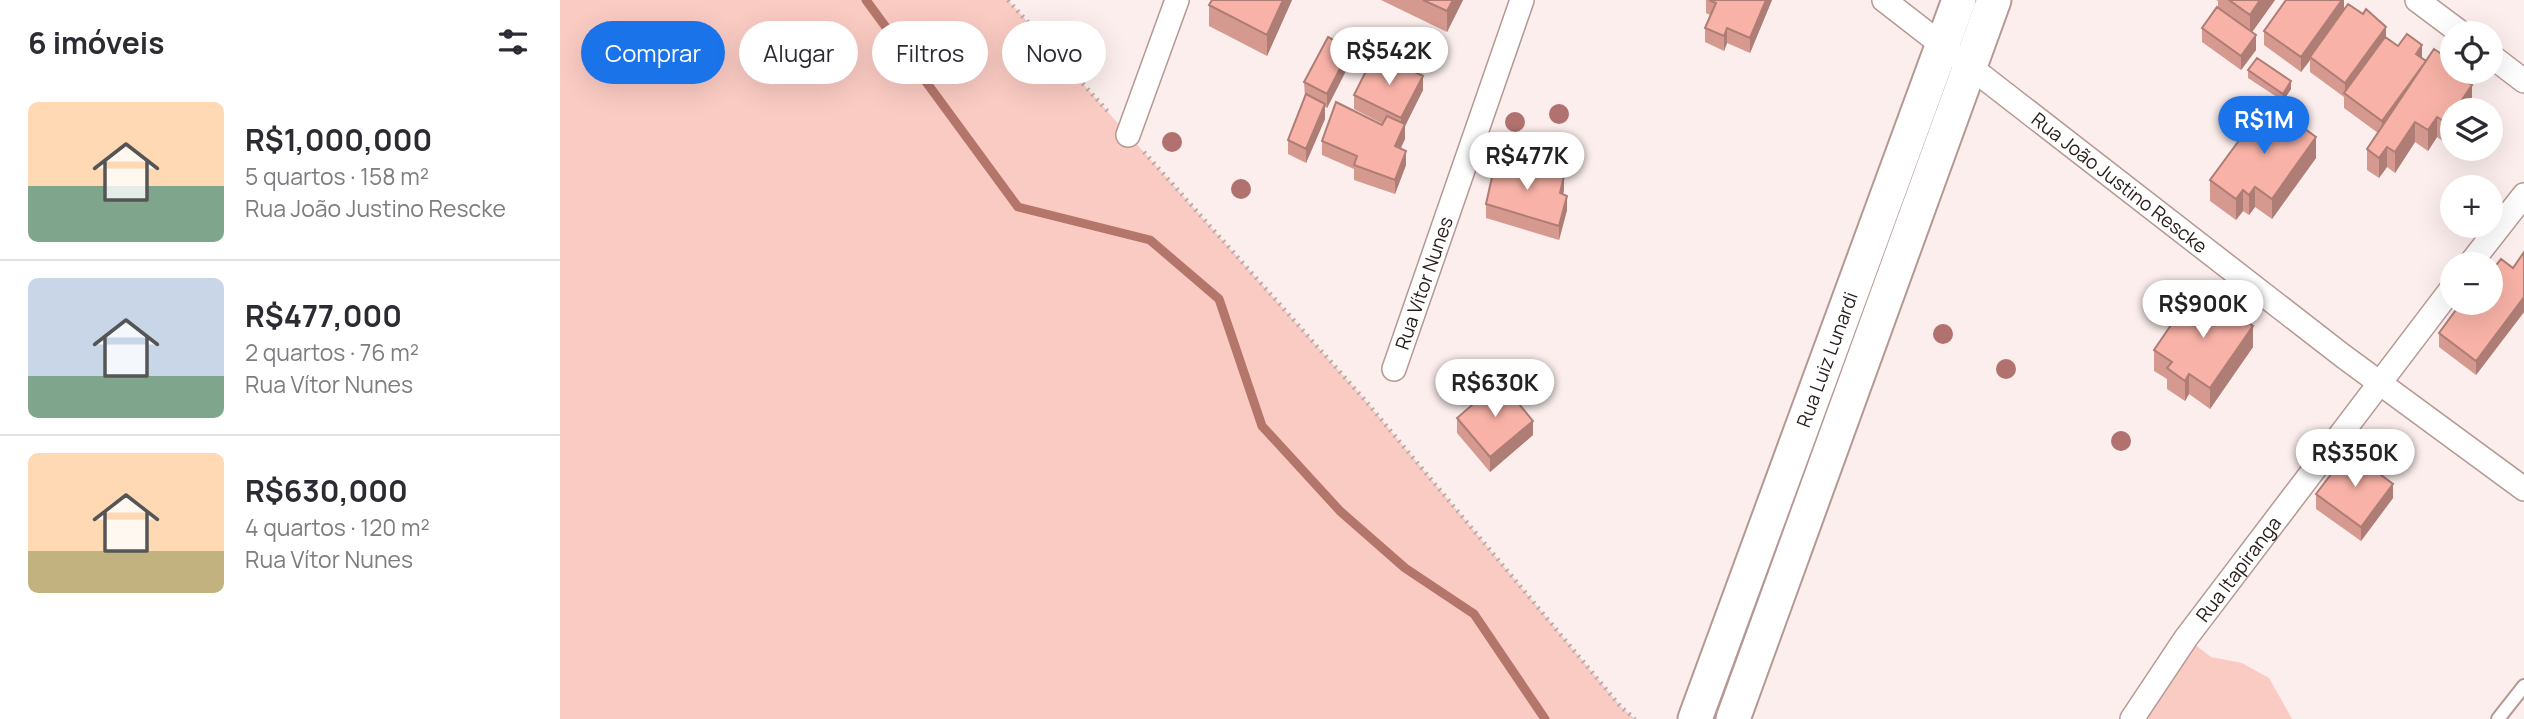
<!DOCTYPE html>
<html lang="pt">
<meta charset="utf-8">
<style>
:root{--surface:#fff;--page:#f7f7f7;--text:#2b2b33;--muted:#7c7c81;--line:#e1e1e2;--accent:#1a73e8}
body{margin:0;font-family:Manrope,sans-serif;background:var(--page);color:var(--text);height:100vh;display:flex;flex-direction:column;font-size:26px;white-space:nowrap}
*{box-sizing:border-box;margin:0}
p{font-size:23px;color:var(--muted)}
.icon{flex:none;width:38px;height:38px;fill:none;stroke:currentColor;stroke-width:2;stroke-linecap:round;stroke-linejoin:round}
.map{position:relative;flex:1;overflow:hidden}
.details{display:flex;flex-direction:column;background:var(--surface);width:560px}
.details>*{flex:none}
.top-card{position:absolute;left:21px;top:21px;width:665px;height:63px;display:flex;gap:14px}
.buttons{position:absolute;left:1880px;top:21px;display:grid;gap:14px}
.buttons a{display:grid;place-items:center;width:63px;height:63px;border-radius:50%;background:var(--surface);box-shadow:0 7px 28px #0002;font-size:35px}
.price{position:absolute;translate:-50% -60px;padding:0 16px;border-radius:24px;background:#fff;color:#222;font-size:23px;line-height:46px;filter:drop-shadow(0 2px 4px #0008)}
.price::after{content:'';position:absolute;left:50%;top:42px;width:21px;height:16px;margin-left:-10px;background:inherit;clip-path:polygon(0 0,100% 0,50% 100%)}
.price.on{background:var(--accent);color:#fff}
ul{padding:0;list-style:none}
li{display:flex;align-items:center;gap:21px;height:175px;padding:0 28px}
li+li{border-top:2px solid var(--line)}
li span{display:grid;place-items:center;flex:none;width:196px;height:140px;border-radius:10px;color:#555}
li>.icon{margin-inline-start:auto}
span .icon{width:84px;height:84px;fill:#fffc;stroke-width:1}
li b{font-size:30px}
h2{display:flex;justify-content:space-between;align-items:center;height:84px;padding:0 28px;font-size:30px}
.tag{padding:0 24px;border-radius:32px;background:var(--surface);box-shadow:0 7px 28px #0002;font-size:24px;line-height:63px}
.tag.on{background:var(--accent);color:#fff}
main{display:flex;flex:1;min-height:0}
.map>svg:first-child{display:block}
.green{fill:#facbc3}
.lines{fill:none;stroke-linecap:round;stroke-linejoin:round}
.stream{stroke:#b4756b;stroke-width:9}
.lane-casing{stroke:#b69893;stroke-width:16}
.street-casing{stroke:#b69893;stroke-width:26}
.secondary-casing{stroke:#b69893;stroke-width:37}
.path{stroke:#b8acaa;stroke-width:4.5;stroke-dasharray:2 5;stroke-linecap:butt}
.lane{stroke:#fff;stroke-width:12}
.street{stroke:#fff;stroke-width:23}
.secondary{stroke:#fff;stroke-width:33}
.tree{fill:#b0716f}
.wall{fill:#d59990}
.shaded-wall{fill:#ae7d75}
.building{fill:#f8b2a7;stroke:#ae7d75;stroke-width:2}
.labels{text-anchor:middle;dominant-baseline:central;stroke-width:5;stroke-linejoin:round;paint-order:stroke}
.street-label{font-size:19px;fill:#271c1a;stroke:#fbeeec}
</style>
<main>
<section class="details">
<h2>6 imóveis<svg class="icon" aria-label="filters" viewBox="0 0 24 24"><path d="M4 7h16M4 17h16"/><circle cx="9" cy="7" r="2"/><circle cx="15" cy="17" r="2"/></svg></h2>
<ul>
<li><span style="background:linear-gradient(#ffd9b3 60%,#7fa58c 0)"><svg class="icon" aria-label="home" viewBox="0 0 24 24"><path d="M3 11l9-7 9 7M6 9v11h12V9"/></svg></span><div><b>R$1,000,000</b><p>5 quartos · 158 m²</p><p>Rua João Justino Rescke</p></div></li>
<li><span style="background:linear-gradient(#c9d6e8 70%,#7fa58c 0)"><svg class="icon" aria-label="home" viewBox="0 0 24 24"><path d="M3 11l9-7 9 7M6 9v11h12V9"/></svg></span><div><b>R$477,000</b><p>2 quartos · 76 m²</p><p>Rua Vítor Nunes</p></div></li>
<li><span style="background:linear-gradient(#ffd9b3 70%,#c2b280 0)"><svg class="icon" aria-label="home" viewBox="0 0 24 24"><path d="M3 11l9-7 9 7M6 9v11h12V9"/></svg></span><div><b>R$630,000</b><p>4 quartos · 120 m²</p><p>Rua Vítor Nunes</p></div></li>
</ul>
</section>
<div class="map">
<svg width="1964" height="719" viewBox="0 0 1964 719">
<rect width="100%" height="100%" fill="#fbeeec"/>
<!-- green -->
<path class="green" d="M0,0H448L804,399L1061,707L1075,719H0Z
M1626,638L1651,657L1682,663L1709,678L1732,719H1572Z"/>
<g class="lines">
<!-- stream -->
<path class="stream" d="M306,0L458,207L590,240L659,299L702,426L780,511L845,568L914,614L985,719"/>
<!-- lane casing -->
<g class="lane-casing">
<path id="lane" d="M1938,719L1964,686"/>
</g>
<!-- street casing -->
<g class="street-casing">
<g id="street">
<path id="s1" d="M1324,0L1783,356L1964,489"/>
<path d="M1857,0L1901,33"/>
<path d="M1930,55L1964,81"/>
<path d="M568,135L617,0"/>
<path d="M1910,264L1964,195"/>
<path id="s2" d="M834,369L962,0"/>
<path id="s3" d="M1572,719L1626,638L1892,288"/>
</g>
</g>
<!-- secondary casing -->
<g class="secondary-casing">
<g id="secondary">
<path id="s4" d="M1135,719L1399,0"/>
<path d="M1173,719L1434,0"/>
</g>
</g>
<!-- path -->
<path class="path" d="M448,0L550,114
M584,152L804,399L1061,707L1075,719"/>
<!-- lane -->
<use href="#lane" class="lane"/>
<!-- street -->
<use href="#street" class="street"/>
<!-- secondary -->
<use href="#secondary" class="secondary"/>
</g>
<!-- trees -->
<g class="tree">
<circle cx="999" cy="114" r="10"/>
<circle cx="955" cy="122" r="10"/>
<circle cx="612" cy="142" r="10"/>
<circle cx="681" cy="189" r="10"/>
<circle cx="1383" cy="334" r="10"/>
<circle cx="1446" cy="369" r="10"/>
<circle cx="1561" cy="441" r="10"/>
</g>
<!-- wall -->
<path class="wall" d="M732,0L707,56L649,26V5Z
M821,0H903L887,32Z
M1146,0H1212L1190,53L1167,43L1164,51L1145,42V28L1150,15L1146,13Z
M1656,0H1715L1692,32L1696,50L1681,70L1642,42V28L1658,8V1Z
M1784,0V10L1838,46L1866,61L1898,72V76L1912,106L1909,110H1892V136L1887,144L1877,137L1868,151L1855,142L1835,173L1827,167L1819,178L1807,170V149L1818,133L1784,108V97L1750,72V60L1741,72L1704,45V31Z
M790,63L767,108L765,107V119L746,163L728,154V140L745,97L744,82Z
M1688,70L1731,89L1723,101L1688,78Z
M863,90L845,126V139L840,149L846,165L835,194L794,180V169L762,155V141L822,125L823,124L794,109V95Z
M1756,158L1712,219L1695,207L1689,215L1683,211L1676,220L1650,201V180Z
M1004,190L1003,194L1007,210L999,240L926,218V204Z
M1964,252V312L1916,375L1879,347V333L1930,303L1953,268Z
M1693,347L1650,409L1629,394L1625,401L1607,389V379L1594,371V350Z
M897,418L973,435L930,472L897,433Z
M1756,494L1833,498L1801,541L1756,509Z"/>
<!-- shaded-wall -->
<path class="shaded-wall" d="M723,0H732L707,56V35Z
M893,0H903L887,32V11Z
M1206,0H1212L1190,53V38Z
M1700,0H1715L1690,35V15Z
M1782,0H1784V11L1750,57V60L1741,72V57Z
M1826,27V41L1785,94V83Z
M1167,28V43L1164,51V36Z
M1696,35V50L1681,70V56Z
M1862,45V59L1856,54Z
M790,49V63L767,108V94Z
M1866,61L1822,135V121Z
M863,76V90L845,126V139L835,161V146L841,133V118Z
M1731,81V89L1723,101V94Z
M1912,85V106L1909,110H1895Z
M765,104V119L746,163V149Z
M1892,116V136L1887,144V123Z
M1877,117V137L1868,151V130Z
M1855,122V142L1835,173V152Z
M1756,137V158L1712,219V199Z
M1827,147V167L1819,178V158Z
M846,151V165L835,194V180Z
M1004,176V190L1000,207V193Z
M1695,187V207L1689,215V195Z
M1683,190V211L1676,220V199Z
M1007,196V210L999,240V226Z
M1964,297V312L1916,375V361Z
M1693,326V347L1650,409V388Z
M1629,374V394L1625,401V381Z
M973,421V435L930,472V457Z
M1833,484V498L1801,541V527Z"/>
<!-- building -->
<path class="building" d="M652,0H723L707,35L649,5Z
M863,0H893L887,11Z
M1149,0H1206L1190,38L1167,28L1164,36L1145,28L1156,3Z
M1669,0H1700L1690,15Z
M1726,0H1782L1741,57L1704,31Z
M1788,4L1803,14L1806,9L1826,27L1785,83L1750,57Z
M1657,7L1696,35L1681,56L1642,28Z
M1847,34L1862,45L1856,54L1866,61L1822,121L1784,93L1825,37L1838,46Z
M768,37L790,49L767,94L744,82Z
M1874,49L1892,61V72H1894L1893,73L1912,85L1895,110H1892V116L1887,123L1877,117L1868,130L1855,122L1835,152L1827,147L1819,158L1807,149Z
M1697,58L1731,81L1723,94L1688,70Z
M812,59L828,67L832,61L863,76L841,118L794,95Z
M746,94L765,104L746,149L728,140Z
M776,102L822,125L827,116L845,124L835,146L846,151L835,180L794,165L797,156L762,141Z
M1720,111L1756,137L1712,199L1695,187L1689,195L1683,190L1676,199L1650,180L1700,112L1713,121Z
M936,159L1004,176L1000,193L1007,196L999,226L926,204Z
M1964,252V297L1916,361L1879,333L1901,303H1930V273L1941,259L1953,268Z
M1633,293L1653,308L1657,302L1693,326L1650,388L1629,374L1625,381L1607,368L1612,362L1594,350Z
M940,381L973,421L930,457L897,418Z
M1789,451L1833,484L1801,527L1756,494Z"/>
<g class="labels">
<!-- street labels -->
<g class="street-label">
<text stroke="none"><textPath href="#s1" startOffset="298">Rua João Justino Rescke</textPath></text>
<text stroke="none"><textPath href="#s2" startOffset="91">Rua Vítor Nunes</textPath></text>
<text stroke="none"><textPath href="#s4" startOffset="383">Rua Luiz Lunardi</textPath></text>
<text stroke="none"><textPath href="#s3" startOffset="184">Rua Itapiranga</textPath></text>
</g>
</g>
</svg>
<div class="buttons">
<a><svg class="icon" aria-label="locate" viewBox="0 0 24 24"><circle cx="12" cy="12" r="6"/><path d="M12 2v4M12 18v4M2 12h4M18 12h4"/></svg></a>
<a><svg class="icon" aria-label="layers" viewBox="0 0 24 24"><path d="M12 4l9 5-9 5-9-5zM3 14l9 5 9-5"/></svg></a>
<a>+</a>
<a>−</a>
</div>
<b class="price" style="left:829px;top:87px">R$542K</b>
<b class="price on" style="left:1704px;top:156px">R$1M</b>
<b class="price" style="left:967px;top:192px">R$477K</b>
<b class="price" style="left:1643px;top:340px">R$900K</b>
<b class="price" style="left:935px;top:419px">R$630K</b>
<b class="price" style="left:1795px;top:489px">R$350K</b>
<div class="top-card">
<a class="tag on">Comprar</a>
<a class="tag">Alugar</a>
<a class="tag">Filtros</a>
<a class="tag">Novo</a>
</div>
</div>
</main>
